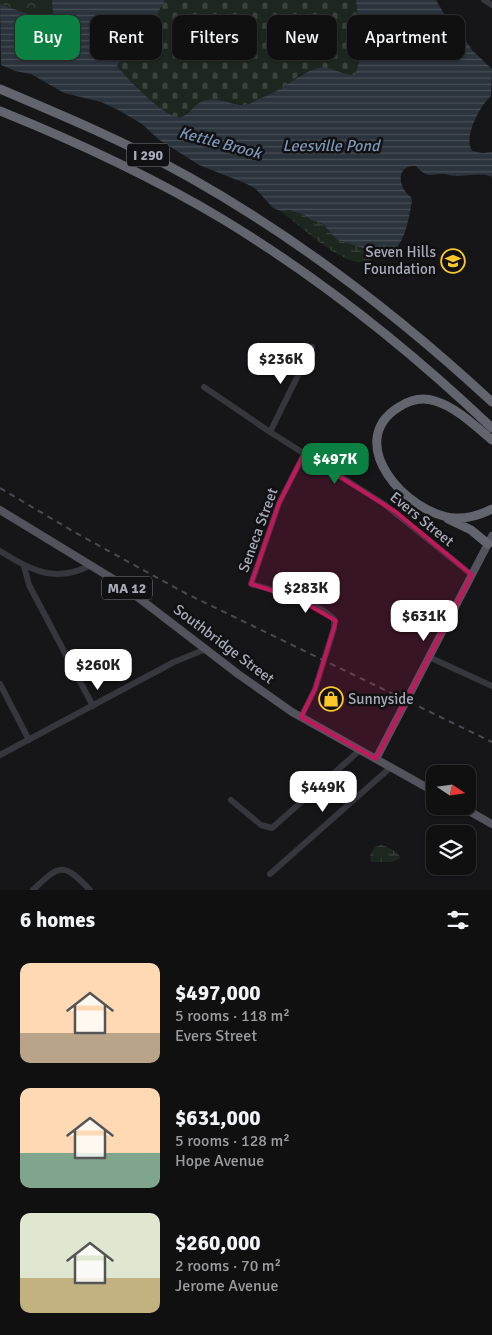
<!DOCTYPE html>
<meta charset="utf-8">
<style>
:root{--surface:#101011;--page:#19191a;--text:#f1f3f6;--muted:#9c9d9f;--line:#303031;--accent:#0b8043}
body{margin:0;font-family:Signika,sans-serif;background:var(--page);color:var(--text);height:100vh;display:flex;flex-direction:column;font-size:19px;white-space:nowrap}
*{box-sizing:border-box;margin:0}
p{font-size:16px;color:var(--muted)}
.icon{flex:none;width:28px;height:28px;fill:none;stroke:currentColor;stroke-width:2;stroke-linecap:round;stroke-linejoin:round}
.map{position:relative;height:890px;overflow:hidden}
.side{display:flex;flex-direction:column;background:var(--surface);flex:1}
.side>*{flex:none}
.banner{position:absolute;left:15px;top:15px;width:462px;height:45px;display:flex;gap:10px}
.needle{width:32px;rotate:103deg}
.tools{position:absolute;left:426px;top:765px;display:grid;gap:10px}
.tools a{display:grid;place-items:center;width:50px;height:50px;border-radius:10px;background:var(--surface);box-shadow:0 1px 4px #0004,0 0 0 1px var(--line);font-size:25px}
.price{position:absolute;translate:-50% -42px;padding:0 11px;border-radius:10px;background:#fff;color:#222;font-size:16px;line-height:32px;filter:drop-shadow(0 1px 2px #0008)}
.price::after{content:'';position:absolute;left:50%;top:30px;width:15px;height:11px;margin-left:-8px;background:inherit;clip-path:polygon(0 0,100% 0,50% 100%)}
.price.on{background:var(--accent);color:#fff}
ul{padding:0;list-style:none}
li{display:flex;align-items:center;gap:15px;height:125px;padding:0 20px}
li span{display:grid;place-items:center;flex:none;width:140px;height:100px;border-radius:10px;color:#555}
li>.icon{margin-inline-start:auto}
span .icon{width:60px;height:60px;fill:#fffc;stroke-width:1}
li b{font-size:21px}
h2{display:flex;justify-content:space-between;align-items:center;height:60px;padding:0 20px;font-size:21px}
.pill{padding:0 18px;border-radius:10px;background:var(--surface);box-shadow:0 1px 4px #0004,0 0 0 1px var(--line);font-size:18px;line-height:45px}
.pill.on{background:var(--accent);color:#fff}
.map>svg:first-child{display:block}
.wetland{fill:url(#wetland-marsh)}
.cemetery{fill:url(#cemetery-stones)}
.park{fill:url(#park-crowns)}
.water{fill:url(#water-rules)}
.lines{fill:none;stroke-linecap:round;stroke-linejoin:round}
.minor{stroke:#36373d;stroke-width:6}
.major{stroke:#52535c;stroke-width:8}
.highway{stroke:#62646e;stroke-width:9}
.rail{stroke:#494a52;stroke-width:2;stroke-dasharray:6 5;stroke-linecap:butt}
.marked{fill:#c2185b;fill-opacity:0.2;stroke:#c2185b;stroke-width:4;stroke-linejoin:round}
.labels{text-anchor:middle;dominant-baseline:central;stroke-width:5;stroke-linejoin:round;paint-order:stroke}
.shield{fill:#111012;stroke:#7a7c86;stroke-width:1}
.shield-label{font-size:14px;font-weight:bold;fill:#a7aab8}
.poi-label{font-size:15px;fill:#a7aab8;stroke:#111012;text-anchor:end}
.street-label{font-size:15px;fill:#a7aab8;stroke:#111012}
.water-label{font-size:16px;font-style:italic;fill:#7c95b5;stroke:#111012}
</style>
<div class="map">
<svg width="492" height="890" viewBox="0 0 492 890">
<defs>
<pattern id="wetland-marsh" width="20" height="14" patternUnits="userSpaceOnUse" patternTransform="scale(1.25)"><rect width="20" height="14" fill="#1d261f"/><path d="M1 5h8M5 5V1M11 12h8M15 12V8" fill="none" stroke="#3b433d"/></pattern>
<pattern id="cemetery-stones" width="16" height="16" patternUnits="userSpaceOnUse" patternTransform="scale(1.25)"><rect width="16" height="16" fill="#1d261f"/><path d="M2 7V4a2 2 0 0 1 4 0v3zM10 15v-3a2 2 0 0 1 4 0v3z" fill="#3b433d"/></pattern>
<pattern id="park-crowns" width="20" height="18" patternUnits="userSpaceOnUse" patternTransform="scale(1.25)"><rect width="20" height="18" fill="#1d261f"/><path d="M2 6a3 3 0 1 1 6 0M12 15a3 3 0 1 1 6 0" fill="none" stroke="#3b433d"/></pattern>
<pattern id="water-rules" width="6" height="5" patternUnits="userSpaceOnUse" patternTransform="scale(1.25)"><rect width="6" height="5" fill="#2b333c"/><path d="M0 2.5h6" fill="none" stroke="#474e56"/></pattern>
</defs>
<rect width="100%" height="100%" fill="#161517"/>
<!-- wetland -->
<path class="wetland" d="M285,209L304,215L311,220L322,223L337,240L369,250L373,253L374,257C357,278 307,232 293,221C289,217 285,216 281,211Z
M381,845C389,847 397,851 401,858L392,862H371L370,855L375,847Z"/>
<!-- cemetery -->
<path class="cemetery" d="M165,0H356L358,20L363,27L365,33L364,47L356,75L350,76L336,70L301,74L281,89L257,101L244,105L208,99C201,103 194,107 188,112C187,113 183,117 182,117C169,124 125,76 117,66L122,58L138,50Z"/>
<!-- park -->
<path class="park" d="M0,0H52C52,17 59,32 46,46C33,40 31,27 28,14L0,4Z"/>
<!-- water -->
<path class="water" d="M52,0H165L138,50L122,58L117,66C125,76 167,121 181,117C190,115 195,102 206,100C218,97 231,105 243,105C250,105 256,100 261,98C268,95 275,92 282,88C294,80 304,72 318,68C331,65 343,76 355,75L364,47L365,33L363,27L358,20L356,0H436L446,17L459,30L472,50L492,69L491,96C480,106 463,137 472,151L483,153L492,152V177C480,172 469,176 457,176C453,176 449,175 445,174C430,173 429,180 416,166C395,164 398,189 411,197L412,201C408,223 403,260 374,257L373,253L369,250L337,240L322,223L311,220L304,215L289,210L281,211L273,208L256,189L247,184L199,165L158,139L142,124L118,110L101,102L64,93L31,74L15,71L1,65L0,4L28,14C31,27 33,40 46,46C59,33 52,17 52,0Z"/>
<g class="lines">
<!-- minor -->
<path class="minor" d="M484,0L492,5
M204,387L270,432L384,504L472,575
M270,432L312,347
M0,551C31,570 55,584 91,565
M24,566L29,585L93,706
M429,657L492,686
M0,684L29,740
M301,717L315,689L334,628V619C312,599 279,592 251,584L279,503L304,454
M0,755L174,662L206,649
M231,800L261,825L272,828L360,750
M270,874L391,767
M33,890C60,864 63,862 90,890"/>
<!-- major -->
<path class="major" d="M0,510L118,582L238,674L292,712L435,792
M376,759L492,536
M460,806L492,824"/>
<!-- highway -->
<path class="highway" d="M0,89C64,116 128,143 189,177C299,239 399,316 492,402
M0,111C77,142 152,177 224,220C321,279 410,350 492,428
M492,440C475,426 456,407 435,401C423,397 410,400 399,407C342,442 407,515 455,518C469,519 480,515 492,509
M448,519L471,530L488,544"/>
<!-- rail -->
<path class="rail" d="M0,488L76,533L185,593L492,742"/>
</g>
<!-- marked area -->
<path class="marked" d="M304,454L396,512L472,575L376,759L301,717L315,689L336,621L298,599L251,584L279,503Z"/>
<!-- icons -->
<defs>
<g id="school-ring" transform="scale(1.25)"><circle r="9.5" fill="#111012" stroke="#fac82b" stroke-width="1.5"/><path d="M0-5L7-2L0 1L-7-2ZM-4 1L0 2.5L4 1V4Q0 6-4 4Z" fill="#fac82b"/></g>
<g id="shop-ring" transform="scale(1.25)"><circle r="9.5" fill="#111012" stroke="#fac82b" stroke-width="1.5"/><path d="M-5-2.5h2.3a2.7 3.5 0 0 1 5.4 0H5L5.5 6h-11ZM-1.5-2.5h3a1.5 2.3 0 0 0-3 0Z" fill="#fac82b"/></g>
</defs>
<g fill-rule="evenodd">
<use href="#school-ring" x="453" y="261"/>
<use href="#shop-ring" x="331" y="699"/>
</g>
<g class="labels">
<!-- shield labels -->
<g class="shield">
<rect x="127" y="143.5" width="42" height="23" rx="4"/>
<rect x="102" y="576.5" width="50" height="23" rx="4"/>
</g>
<g class="shield-label">
<text x="148" y="155">I 290</text>
<text x="127" y="588">MA 12</text>
</g>
<!-- poi labels -->
<g class="poi-label">
<text x="436" y="252">Seven Hills<tspan x="436" dy="17">Foundation</tspan></text>
<text x="348" y="699" text-anchor="start">Sunnyside</text>
</g>
<!-- street labels -->
<g class="street-label">
<text transform="translate(422 519) rotate(39)">Evers Street</text>
<text transform="translate(258 530) rotate(-70)">Seneca Street</text>
<text transform="translate(224 644) rotate(37)">Southbridge Street</text>
</g>
<!-- water labels -->
<g class="water-label">
<text transform="translate(220 143) rotate(15)">Kettle Brook</text>
<text x="331" y="146">Leesville Pond</text>
</g>
</g>
</svg>
<div class="tools">
<a><svg class="needle" viewBox="-14 -14 28 28"><path d="M0-13l5 13h-10z" fill="#e53935"/><path d="M0 13l5-13h-10z" fill="#9c9d9f"/></svg></a>
<a><svg class="icon" aria-label="layers" viewBox="0 0 24 24"><path d="M12 4l9 5-9 5-9-5zM3 14l9 5 9-5"/></svg></a>
</div>
<b class="price" style="left:281px;top:385px">$236K</b>
<b class="price on" style="left:335px;top:485px">$497K</b>
<b class="price" style="left:306px;top:614px">$283K</b>
<b class="price" style="left:424px;top:642px">$631K</b>
<b class="price" style="left:98px;top:691px">$260K</b>
<b class="price" style="left:323px;top:813px">$449K</b>
<div class="banner">
<a class="pill on">Buy</a>
<a class="pill">Rent</a>
<a class="pill">Filters</a>
<a class="pill">New</a>
<a class="pill">Apartment</a>
</div>
</div>
<section class="side">
<h2>6 homes<svg class="icon" aria-label="filters" viewBox="0 0 24 24"><path d="M4 7h16M4 17h16"/><circle cx="9" cy="7" r="2"/><circle cx="15" cy="17" r="2"/></svg></h2>
<ul>
<li><span style="background:linear-gradient(#ffd9b3 70%,#b9a48a 0)"><svg class="icon" aria-label="home" viewBox="0 0 24 24"><path d="M3 11l9-7 9 7M6 9v11h12V9"/></svg></span><div><b>$497,000</b><p>5 rooms · 118 m²</p><p>Evers Street</p></div></li>
<li><span style="background:linear-gradient(#ffd9b3 65%,#7fa58c 0)"><svg class="icon" aria-label="home" viewBox="0 0 24 24"><path d="M3 11l9-7 9 7M6 9v11h12V9"/></svg></span><div><b>$631,000</b><p>5 rooms · 128 m²</p><p>Hope Avenue</p></div></li>
<li><span style="background:linear-gradient(#dfe7d0 65%,#c2b280 0)"><svg class="icon" aria-label="home" viewBox="0 0 24 24"><path d="M3 11l9-7 9 7M6 9v11h12V9"/></svg></span><div><b>$260,000</b><p>2 rooms · 70 m²</p><p>Jerome Avenue</p></div></li>
</ul>
</section>
